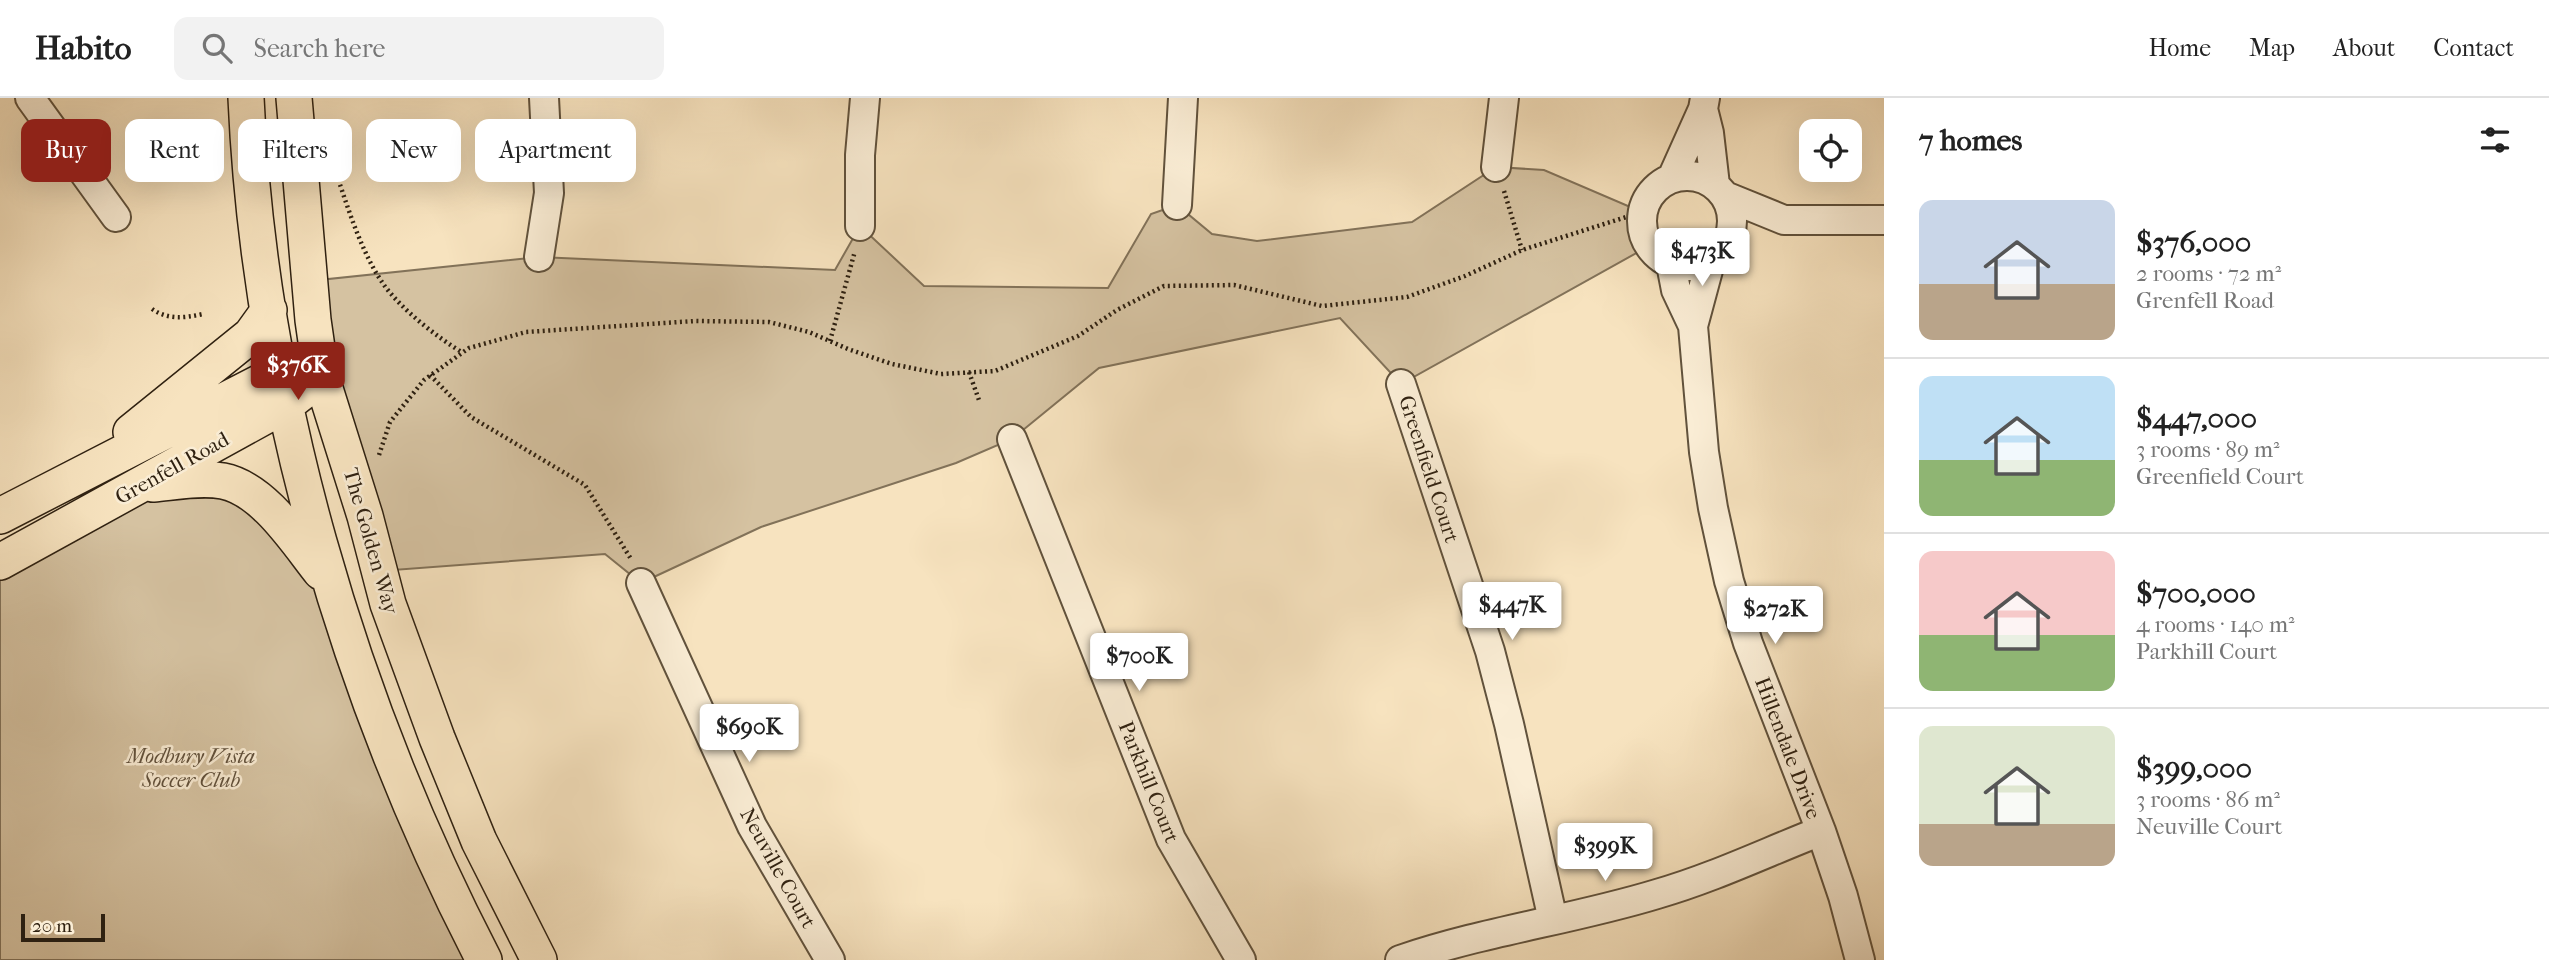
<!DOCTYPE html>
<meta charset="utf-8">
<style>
:root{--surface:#fff;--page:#f2f2f2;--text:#222;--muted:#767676;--line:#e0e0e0;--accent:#8f2418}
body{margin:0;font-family:"IM FELL French Canon",serif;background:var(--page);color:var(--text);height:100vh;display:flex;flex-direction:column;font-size:26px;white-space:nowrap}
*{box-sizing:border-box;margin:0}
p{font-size:23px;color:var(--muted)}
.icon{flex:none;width:38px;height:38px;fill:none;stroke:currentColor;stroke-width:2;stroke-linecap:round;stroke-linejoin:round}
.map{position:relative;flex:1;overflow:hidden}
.sheet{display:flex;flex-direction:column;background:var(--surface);width:665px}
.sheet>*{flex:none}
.banner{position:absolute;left:21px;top:21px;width:665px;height:63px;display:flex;gap:14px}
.controls{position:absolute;left:1799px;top:21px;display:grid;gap:14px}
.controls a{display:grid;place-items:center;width:63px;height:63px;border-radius:14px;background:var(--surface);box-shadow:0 7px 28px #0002;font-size:35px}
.scale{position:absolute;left:21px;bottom:18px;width:84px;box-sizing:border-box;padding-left:7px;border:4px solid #2f2111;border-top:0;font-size:19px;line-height:24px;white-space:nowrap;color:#2f2111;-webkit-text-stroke:5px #faedd5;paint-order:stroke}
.price{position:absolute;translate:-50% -60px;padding:0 16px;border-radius:7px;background:#fff;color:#222;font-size:23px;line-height:46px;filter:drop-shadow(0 2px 4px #0008)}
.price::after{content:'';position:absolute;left:50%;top:42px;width:21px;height:16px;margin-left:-10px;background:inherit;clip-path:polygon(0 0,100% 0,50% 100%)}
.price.active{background:var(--accent);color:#fff}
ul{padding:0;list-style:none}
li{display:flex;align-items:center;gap:21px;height:175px;padding:0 35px}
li+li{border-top:2px solid var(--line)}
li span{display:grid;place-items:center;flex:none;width:196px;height:140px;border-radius:14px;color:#555}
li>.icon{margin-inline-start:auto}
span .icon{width:84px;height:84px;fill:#fffc;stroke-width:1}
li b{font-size:30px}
h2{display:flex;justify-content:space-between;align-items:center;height:84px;padding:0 35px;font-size:30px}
.tag{padding:0 24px;border-radius:14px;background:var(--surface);box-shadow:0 7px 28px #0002;font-size:24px;line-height:63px}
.tag.active{background:var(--accent);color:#fff}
header{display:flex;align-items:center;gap:42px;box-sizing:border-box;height:98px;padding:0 35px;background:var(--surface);border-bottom:2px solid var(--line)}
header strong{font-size:33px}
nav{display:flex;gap:38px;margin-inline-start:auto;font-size:24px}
.search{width:490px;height:63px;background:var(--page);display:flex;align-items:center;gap:18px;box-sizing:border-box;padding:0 24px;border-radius:14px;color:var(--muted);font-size:26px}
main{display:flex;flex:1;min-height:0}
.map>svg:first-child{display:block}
.green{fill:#d5c2a1;stroke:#827259;stroke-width:2}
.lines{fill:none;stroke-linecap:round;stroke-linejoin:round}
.minor-casing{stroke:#61523c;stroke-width:32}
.major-casing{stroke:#2f2111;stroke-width:38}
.path{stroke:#2f2111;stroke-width:4.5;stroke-dasharray:2 3.5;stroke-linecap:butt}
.minor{stroke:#faedd5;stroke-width:28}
.major{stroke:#f7e3bf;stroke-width:35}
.labels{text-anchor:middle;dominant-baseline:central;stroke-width:5;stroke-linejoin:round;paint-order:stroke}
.street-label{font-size:21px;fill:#2f2111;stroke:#faedd5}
.park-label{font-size:21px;font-style:italic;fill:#61513c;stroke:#faedd5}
</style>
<header>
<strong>Habito</strong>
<div class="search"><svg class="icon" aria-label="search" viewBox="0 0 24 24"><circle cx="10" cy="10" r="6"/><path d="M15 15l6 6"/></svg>Search here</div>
<nav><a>Home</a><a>Map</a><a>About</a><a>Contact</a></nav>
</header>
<main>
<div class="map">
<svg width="1884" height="862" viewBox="0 0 1884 862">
<rect width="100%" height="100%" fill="#f7e3bf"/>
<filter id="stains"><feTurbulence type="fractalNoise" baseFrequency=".00286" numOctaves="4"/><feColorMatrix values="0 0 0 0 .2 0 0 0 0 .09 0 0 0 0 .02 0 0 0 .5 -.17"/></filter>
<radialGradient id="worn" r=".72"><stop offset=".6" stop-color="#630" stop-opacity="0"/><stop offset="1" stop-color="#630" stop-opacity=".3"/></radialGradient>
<!-- green -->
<path class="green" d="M1496,69L1544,72L1642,114L1649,148L1401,286L1340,220L1099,270L1012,341L956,365L761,429L641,485L605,456L380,473L310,183L539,159L835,172L860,128L924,188L1108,190L1151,116L1177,107L1212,136L1257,143L1412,124Z
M223,383L335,501L487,862H0V464L141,387Z"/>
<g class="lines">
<!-- minor casing -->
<g class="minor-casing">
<path id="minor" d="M30,0L116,119
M1703,11L1709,35L1715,87
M1496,69L1504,0
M1642 123a45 45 0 1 1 90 0a45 45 0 1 1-90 0Z
M1672,80L1703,11L1705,0
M1725,98L1784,122H1884
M1177,107L1183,0
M860,128V57L865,0
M539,159L549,95L544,0
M1711,161L1693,228L1704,354L1713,410L1729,483L1748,545L1821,733L1843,798L1860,862
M1671,166L1676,192L1693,228
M1401,286L1490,553L1509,626L1553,822
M1012,341L1171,741L1241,862
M641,485L752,728L830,862
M1400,862C1484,833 1572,822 1657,796C1713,780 1767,754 1821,733"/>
</g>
<!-- major casing -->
<g class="major-casing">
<path id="major" d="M246,0C259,296 348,600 484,862
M294,0L313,222L321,278L365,418L388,506L437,640L479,743L539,862
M131,334L251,237L269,212
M153,386C175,384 201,379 223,383C264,391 297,444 321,474
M0,418L280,274L301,276
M0,464L287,306L305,292"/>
</g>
<!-- path -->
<path class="path" d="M333,66C347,106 360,153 384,187C402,212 437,239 463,255
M1504,93L1522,152
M152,211C168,222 184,220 203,216
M830,243L855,153
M969,274L980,305
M430,277L471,319L585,387L631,461
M379,357L390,324L424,282L469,250L526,234L695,223L769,224L809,234L848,251L892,266L941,276L995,273L1078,238L1117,212L1164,188L1234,187L1322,208L1407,199L1465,178L1522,152L1642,114"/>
<!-- minor -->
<use href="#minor" class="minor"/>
<!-- major -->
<use href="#major" class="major"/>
</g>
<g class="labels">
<!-- street labels -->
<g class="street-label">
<text transform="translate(172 370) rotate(-29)">Grenfell Road</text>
<text transform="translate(1429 371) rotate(72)">Greenfield Court</text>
<text transform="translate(371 443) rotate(74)">The Golden Way</text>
<text transform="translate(1788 650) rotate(69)">Hillendale Drive</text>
<text transform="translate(1149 684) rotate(68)">Parkhill Court</text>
<text transform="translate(778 770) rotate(61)">Neuville Court</text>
</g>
<!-- park labels -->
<g class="park-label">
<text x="191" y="658">Modbury Vista<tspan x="191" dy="24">Soccer Club</tspan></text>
</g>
</g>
<rect width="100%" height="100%" filter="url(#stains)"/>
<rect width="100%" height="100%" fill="url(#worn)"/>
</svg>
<div class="controls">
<a><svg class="icon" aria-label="locate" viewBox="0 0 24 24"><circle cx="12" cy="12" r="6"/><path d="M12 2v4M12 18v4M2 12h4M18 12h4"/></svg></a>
</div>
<div class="scale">20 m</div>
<b class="price" style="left:1702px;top:190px">$473K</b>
<b class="price active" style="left:298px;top:304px">$376K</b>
<b class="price" style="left:1512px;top:544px">$447K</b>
<b class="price" style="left:1775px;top:548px">$272K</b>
<b class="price" style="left:1139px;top:595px">$700K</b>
<b class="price" style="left:749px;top:666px">$690K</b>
<b class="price" style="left:1605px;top:785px">$399K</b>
<div class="banner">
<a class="tag active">Buy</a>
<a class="tag">Rent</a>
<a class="tag">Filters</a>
<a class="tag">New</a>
<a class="tag">Apartment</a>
</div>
</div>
<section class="sheet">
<h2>7 homes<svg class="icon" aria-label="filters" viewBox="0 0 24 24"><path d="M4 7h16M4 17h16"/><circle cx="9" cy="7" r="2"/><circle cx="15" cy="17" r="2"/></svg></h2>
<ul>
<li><span style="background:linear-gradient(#c9d6e8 60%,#b9a48a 0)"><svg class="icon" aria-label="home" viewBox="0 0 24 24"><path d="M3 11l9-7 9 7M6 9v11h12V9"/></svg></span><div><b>$376,000</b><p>2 rooms · 72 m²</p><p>Grenfell Road</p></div></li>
<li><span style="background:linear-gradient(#bfe0f5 60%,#8fb573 0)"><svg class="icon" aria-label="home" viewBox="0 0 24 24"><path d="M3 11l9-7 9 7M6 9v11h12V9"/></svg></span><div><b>$447,000</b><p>3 rooms · 89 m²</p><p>Greenfield Court</p></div></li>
<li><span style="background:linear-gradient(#f6c9c9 60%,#8fb573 0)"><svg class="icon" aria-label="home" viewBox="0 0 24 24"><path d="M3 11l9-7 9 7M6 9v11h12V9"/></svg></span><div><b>$700,000</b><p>4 rooms · 140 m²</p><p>Parkhill Court</p></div></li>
<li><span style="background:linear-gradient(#dfe7d0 70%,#b9a48a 0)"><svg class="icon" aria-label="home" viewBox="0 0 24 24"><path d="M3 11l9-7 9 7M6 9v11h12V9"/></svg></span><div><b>$399,000</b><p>3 rooms · 86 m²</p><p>Neuville Court</p></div></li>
</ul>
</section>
</main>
